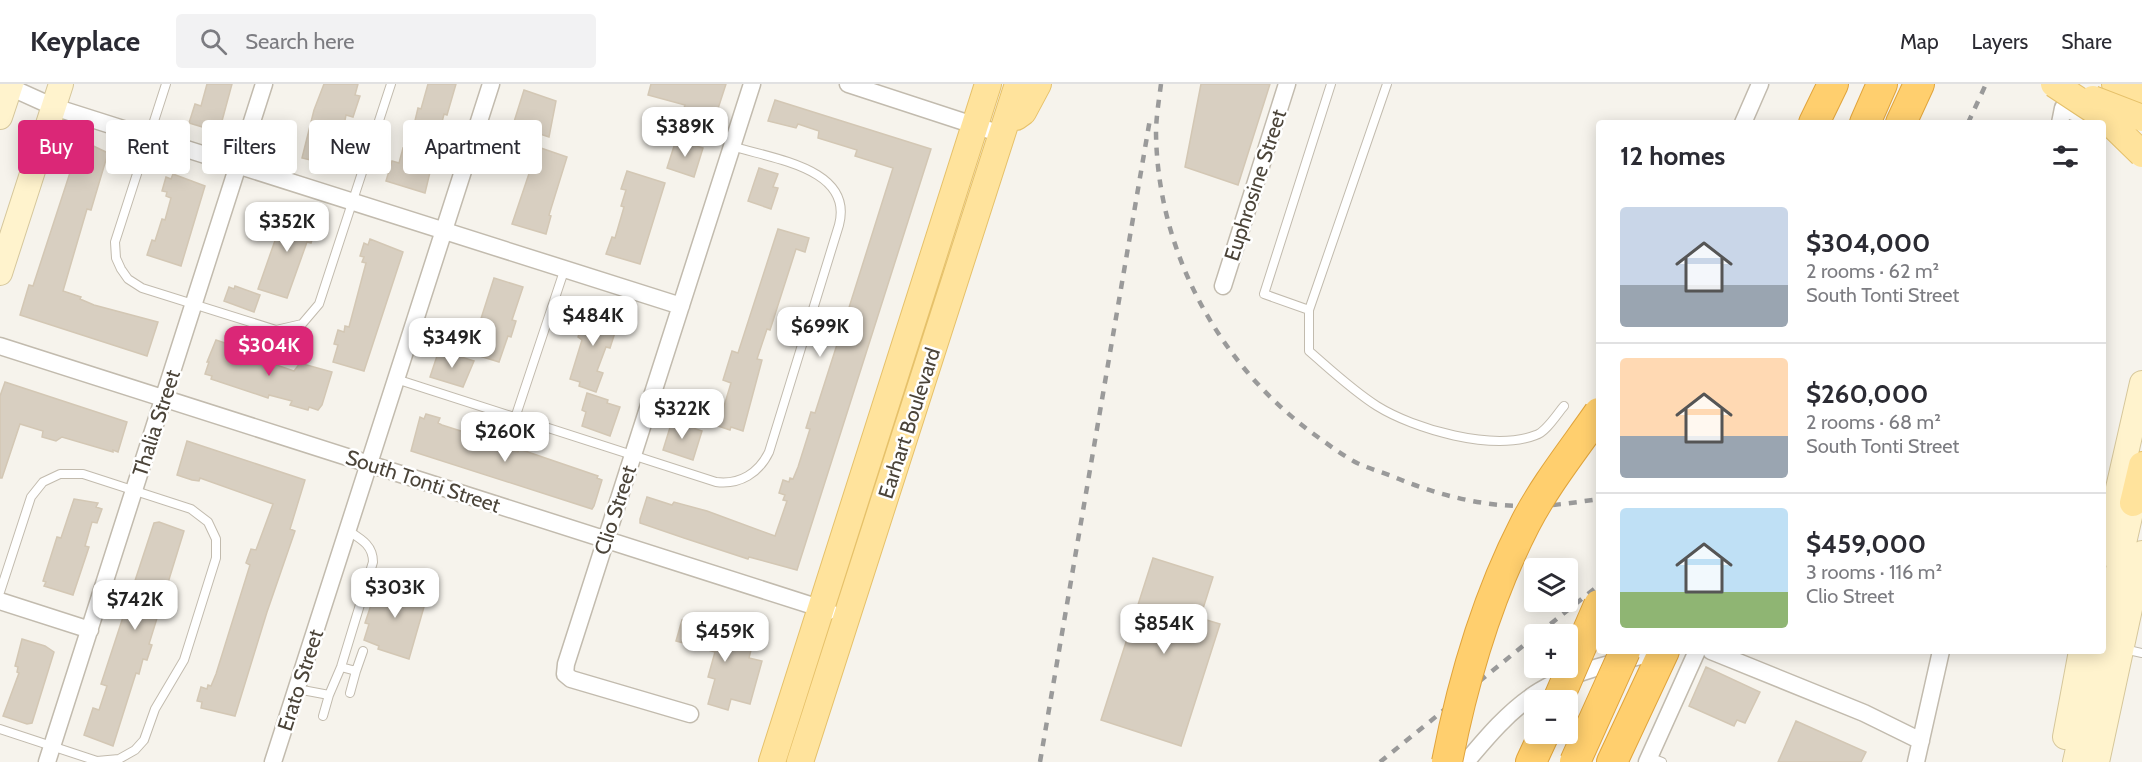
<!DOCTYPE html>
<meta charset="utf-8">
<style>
:root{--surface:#fff;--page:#f2f2f3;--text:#2b2b33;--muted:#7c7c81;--line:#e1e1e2;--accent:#db2777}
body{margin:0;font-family:Cabin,sans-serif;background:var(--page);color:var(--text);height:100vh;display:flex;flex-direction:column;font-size:22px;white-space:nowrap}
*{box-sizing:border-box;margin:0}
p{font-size:20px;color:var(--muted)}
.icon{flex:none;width:33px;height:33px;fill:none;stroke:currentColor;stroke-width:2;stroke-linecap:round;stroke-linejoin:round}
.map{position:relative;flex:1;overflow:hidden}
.details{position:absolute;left:1596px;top:36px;width:510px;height:534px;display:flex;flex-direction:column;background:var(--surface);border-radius:6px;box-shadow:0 3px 15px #0003}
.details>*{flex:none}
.banner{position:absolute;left:18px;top:36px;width:570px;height:54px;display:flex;gap:12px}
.buttons{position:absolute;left:1524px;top:474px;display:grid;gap:12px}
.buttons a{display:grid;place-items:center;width:54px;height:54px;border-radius:6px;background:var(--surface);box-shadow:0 3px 15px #0003;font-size:30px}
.price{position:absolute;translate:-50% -51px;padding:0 14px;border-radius:12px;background:#fff;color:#222;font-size:20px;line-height:39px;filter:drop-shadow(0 2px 3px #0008)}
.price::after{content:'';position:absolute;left:50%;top:36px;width:18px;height:14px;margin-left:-9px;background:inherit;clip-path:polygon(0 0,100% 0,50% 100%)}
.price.selected{background:var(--accent);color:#fff}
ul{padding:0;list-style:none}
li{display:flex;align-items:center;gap:18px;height:150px;padding:0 24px}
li+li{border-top:2px solid var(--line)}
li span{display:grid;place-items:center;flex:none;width:168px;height:120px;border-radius:6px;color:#555}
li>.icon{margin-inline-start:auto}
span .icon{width:72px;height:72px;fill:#fffc;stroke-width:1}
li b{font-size:26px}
h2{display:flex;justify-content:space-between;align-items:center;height:72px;padding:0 24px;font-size:26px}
.pill{padding:0 21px;border-radius:6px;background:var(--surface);box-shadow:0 3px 15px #0003;font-size:21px;line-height:54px}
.pill.selected{background:var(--accent);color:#fff}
header{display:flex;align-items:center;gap:36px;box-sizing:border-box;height:84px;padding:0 30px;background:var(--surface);border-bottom:2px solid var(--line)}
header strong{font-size:28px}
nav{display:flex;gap:33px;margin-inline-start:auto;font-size:21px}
.search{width:420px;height:54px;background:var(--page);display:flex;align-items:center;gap:15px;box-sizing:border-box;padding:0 21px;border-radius:6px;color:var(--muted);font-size:22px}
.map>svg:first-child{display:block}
.building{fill:#d8cfc1;stroke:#d3c7b4;stroke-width:1.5}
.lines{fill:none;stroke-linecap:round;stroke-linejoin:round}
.lane-casing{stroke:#c2bbae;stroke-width:10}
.street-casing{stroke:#c2bbae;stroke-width:19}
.secondary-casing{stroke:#d6c79b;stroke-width:26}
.primary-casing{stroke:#e6c16a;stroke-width:28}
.highway-casing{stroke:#e0a43c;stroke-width:32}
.lane{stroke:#fff;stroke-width:8}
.street{stroke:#fff;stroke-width:16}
.secondary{stroke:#fff3cd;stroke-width:24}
.primary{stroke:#ffe39c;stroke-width:26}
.highway{stroke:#ffcf6e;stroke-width:30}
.rail{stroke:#9a9a9a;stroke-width:4.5;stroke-dasharray:8 8;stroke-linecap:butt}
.primary-bridge-casing{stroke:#e6c16a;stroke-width:28;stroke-linecap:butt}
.highway-bridge-casing{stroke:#e0a43c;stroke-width:32;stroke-linecap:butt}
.primary-bridge{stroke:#ffe39c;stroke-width:26}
.highway-bridge{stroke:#ffcf6e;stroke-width:30}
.labels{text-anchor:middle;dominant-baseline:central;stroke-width:5;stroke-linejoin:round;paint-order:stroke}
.street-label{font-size:21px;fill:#4b4439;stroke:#fff}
</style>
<header>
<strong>Keyplace</strong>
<div class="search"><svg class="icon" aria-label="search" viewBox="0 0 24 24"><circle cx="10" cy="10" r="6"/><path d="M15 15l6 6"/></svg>Search here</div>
<nav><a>Map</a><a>Layers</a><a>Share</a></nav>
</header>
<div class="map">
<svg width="2142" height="678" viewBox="0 0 2142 678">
<rect width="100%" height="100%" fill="#f6f3ec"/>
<!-- building -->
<path class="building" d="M207,0H232L219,48L189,39L195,20L201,22Z
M324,0H358L355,11L360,12L353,33L346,31L336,82L302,74L314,26Z
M428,0H456L447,31L444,30L425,109L386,97L392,77L399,79L403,64L408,66L418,24L421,25Z
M651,0H726L713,40L682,30L685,21L648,11Z
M1201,0H1270L1238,101L1185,83Z
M524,6L556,17L549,53L513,41Z
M775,16L931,65L797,486L749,473L748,475L684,454L640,439V435L647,413L672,421L674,418L707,427L775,452L787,417L783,416L785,411L779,409L783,396L789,398L790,394L793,395L798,383L810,345L806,344L811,328L815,329L842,245L838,243L843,228L847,230L893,84L855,72L857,66L818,54L819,47L798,40L796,44L768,37Z
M676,56L703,64L694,93L667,84Z
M85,58L108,69L91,126L87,125L63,207L81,213L80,215L94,221L158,238L147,272L20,231L29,201L33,202L79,61L83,63Z
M538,63L567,73L549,131L551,132L546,150L512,140Z
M759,84L778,90L773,103L778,104L771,125L748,117Z
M627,87L665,99L640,180L606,170L612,153L615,154L624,123L621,122L626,106L621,105Z
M173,90L205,102L181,182L147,171L152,156L155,157L162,135L165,136L171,114L166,112L167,108L162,107L166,93L171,95Z
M290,127L318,136L311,159L307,158L287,214L258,205L285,128L289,130Z
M778,145L809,154L805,168L796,165L770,246L767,245L757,275L762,276L743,347L731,343L730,346L718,342L731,299L723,296L732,267L738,269Z
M370,155L403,168L364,287L333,278L338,261L334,260L338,246L344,248L345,242L349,243L366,179L362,178L364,173L360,172L364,159L368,161Z
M494,194L523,203L512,236L516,237L511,253L508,252L499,278L470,269Z
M235,202L260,211L254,228L224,217L229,203L234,205Z
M581,224L619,236L610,264L606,263L597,287L603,289L596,308L579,302L580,298L570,295L582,256L578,253L583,239L577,237Z
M216,256L231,261L230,265L294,287L300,279L332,288L322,321L318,326L309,323L308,326L290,321L292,317L269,311L268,314L211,295L212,292L205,290L209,278H207Z
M439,266L474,277L463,303L430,293Z
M5,298L127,338L118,368L113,366V368L62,353L56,357L42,353L43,347L20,340L2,394H0V312Z
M587,309L608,316L607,319L620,323L610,352L582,342L586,328L582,326Z
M426,330L440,334L438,339L442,341L489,356L488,359L518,368L519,365L598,392L597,394L602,396L594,422L592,425L411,367L420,333L424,335Z
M672,337L702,347L693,376L663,366Z
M187,357L305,396L290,445L295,447L267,528L235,632L201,624L202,618L197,617L201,603L207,605L208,601L211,602L216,590L250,481L246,479L251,465L256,466L273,420L200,394L199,397L192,396L177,391Z
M74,415L98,419L96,423L102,425L97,439L92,438L85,462L89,463L73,511L44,502L46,498L43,497L57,453L61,454Z
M159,438L184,447L149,560L152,561L147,576L143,575L139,590L136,589L113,662L84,651L93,624L99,626L107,602L101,600L154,439Z
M1153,474L1213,493L1200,534L1220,540L1181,662L1101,636Z
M383,498L398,503L399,500L428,509L409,575L378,565L379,562L364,556L369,540L365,539L374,512L378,514Z
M682,536L753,558L749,574L762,577L750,620L731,615L728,626L708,620L715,595L708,593L715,568L676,557Z
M22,555L45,562L54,568L32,639L27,640L3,632L19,589L17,588L18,583L15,582Z
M1706,583L1760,608L1745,639L1737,636L1734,642L1689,622Z
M1796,637L1866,668L1861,678H1778Z"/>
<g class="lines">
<!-- lane casing -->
<g class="lane-casing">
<path id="lane" d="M166,0L115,158L116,174L121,185L128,195L142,204L276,246L302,240L319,220L391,0
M1331,0L1264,210L1309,226V267C1331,286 1352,306 1377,322C1414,345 1493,368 1536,351C1546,348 1557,330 1564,322
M1309,226L1387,0
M396,295L716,398C740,401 759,389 769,368L839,141C854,84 772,75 732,62
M515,334L565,184
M0,508L31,413L43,398L60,390H83L191,425L208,438L216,455V474L184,576L155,625L144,656L135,666L119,675L97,677L0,645
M2124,565L2142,569
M341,583L356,587L363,567
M297,605L329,611L341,583L373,478C373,461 361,455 347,446
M350,609L356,587
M323,632L329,611
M1649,673L1662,678"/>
</g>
<!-- street casing -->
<g class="street-casing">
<path id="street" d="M3,0L54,23L681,222
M848,0L1001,50
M1743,39L1760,0
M2060,39L2063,24L2092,35
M1223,202L1287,0
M0,262L829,527
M0,517L90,546
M1711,567L1864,629L1921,657
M690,630L571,595L565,590L566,580L752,0
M47,678L264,0
M273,678L491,0
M1466,678C1487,653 1508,628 1535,610C1568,588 1624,576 1662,567
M1647,678L1697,567
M1916,678L1941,567"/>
</g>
<!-- secondary casing -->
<g class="secondary-casing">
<path id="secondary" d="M0,33L11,0
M0,189L61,0
M2103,470L2142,299
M2103,552L2133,419
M2065,653L2081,567
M2075,678L2100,567
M2097,678L2142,469"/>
</g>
<!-- primary casing -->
<g class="primary-casing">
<path id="primary" d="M2115,0L2142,10
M1016,33L1023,28L1038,0
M2133,419L2142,381
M772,678L988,0
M800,678L1018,0"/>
</g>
<!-- highway casing -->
<g class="highway-casing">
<path id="highway" d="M1814,39L1833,0
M1865,39L1882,0
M1901,39L1919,0
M1531,678L1544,650
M1612,678L1664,567"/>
</g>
<!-- lane -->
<use href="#lane" class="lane"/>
<!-- street -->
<use href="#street" class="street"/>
<!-- secondary -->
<use href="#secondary" class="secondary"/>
<!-- primary -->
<use href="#primary" class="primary"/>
<!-- highway -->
<use href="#highway" class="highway"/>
<!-- rail -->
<path class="rail" d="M1161,0C1159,16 1156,33 1156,50C1158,169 1219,281 1315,351C1329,361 1342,371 1357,379C1370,385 1385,389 1399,395C1436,410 1477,421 1518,422C1545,423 1572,419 1599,415
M1968,39L1986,0
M1538,550L1599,501
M1040,678L1150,35
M1380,678L1534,553"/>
<!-- primary-bridge casing -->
<g class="primary-bridge-casing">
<path id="primary-bridge" d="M2054,0L2104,33L2142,70
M2093,15L2142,34"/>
</g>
<!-- highway-bridge casing -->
<g class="highway-bridge-casing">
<path id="highway-bridge" d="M1558,616L1599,521
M1447,678C1463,596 1487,514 1525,440C1545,401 1574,365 1599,329
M1575,678L1625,567"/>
</g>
<!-- primary-bridge -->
<use href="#primary-bridge" class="primary-bridge"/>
<!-- highway-bridge -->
<use href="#highway-bridge" class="highway-bridge"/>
</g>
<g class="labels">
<!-- street labels -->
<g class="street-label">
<text transform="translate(1255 101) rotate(-72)">Euphrosine Street</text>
<text transform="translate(156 339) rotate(-72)">Thalia Street</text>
<text transform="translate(909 339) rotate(-72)">Earhart Boulevard</text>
<text transform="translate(423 397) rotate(18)">South Tonti Street</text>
<text transform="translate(615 426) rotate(-72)">Clio Street</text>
<text transform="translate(300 596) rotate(-72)">Erato Street</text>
</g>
</g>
</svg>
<div class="buttons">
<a><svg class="icon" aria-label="layers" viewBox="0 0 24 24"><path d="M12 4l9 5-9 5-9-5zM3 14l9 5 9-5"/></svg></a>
<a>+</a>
<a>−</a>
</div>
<b class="price" style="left:685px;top:74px">$389K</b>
<b class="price" style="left:287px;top:169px">$352K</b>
<b class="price" style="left:593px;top:263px">$484K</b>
<b class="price" style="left:820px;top:274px">$699K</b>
<b class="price" style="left:452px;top:285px">$349K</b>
<b class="price selected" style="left:269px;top:293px">$304K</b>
<b class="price" style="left:682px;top:356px">$322K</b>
<b class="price" style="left:505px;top:379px">$260K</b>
<b class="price" style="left:395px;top:535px">$303K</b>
<b class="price" style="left:135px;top:547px">$742K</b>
<b class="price" style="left:1164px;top:571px">$854K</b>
<b class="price" style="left:725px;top:579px">$459K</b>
<div class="banner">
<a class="pill selected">Buy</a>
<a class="pill">Rent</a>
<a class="pill">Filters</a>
<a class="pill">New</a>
<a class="pill">Apartment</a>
</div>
<section class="details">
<h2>12 homes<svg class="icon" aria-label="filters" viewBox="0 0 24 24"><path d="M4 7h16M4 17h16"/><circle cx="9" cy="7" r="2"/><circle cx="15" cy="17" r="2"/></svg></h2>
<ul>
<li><span style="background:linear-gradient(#c9d6e8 65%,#9aa5b1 0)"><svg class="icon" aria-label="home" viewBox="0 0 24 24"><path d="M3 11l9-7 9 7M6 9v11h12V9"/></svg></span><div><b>$304,000</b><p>2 rooms · 62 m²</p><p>South Tonti Street</p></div></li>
<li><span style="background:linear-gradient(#ffd9b3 65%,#9aa5b1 0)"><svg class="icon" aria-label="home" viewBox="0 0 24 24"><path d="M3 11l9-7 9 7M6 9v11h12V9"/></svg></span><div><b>$260,000</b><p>2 rooms · 68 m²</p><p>South Tonti Street</p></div></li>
<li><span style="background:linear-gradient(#bfe0f5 70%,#8fb573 0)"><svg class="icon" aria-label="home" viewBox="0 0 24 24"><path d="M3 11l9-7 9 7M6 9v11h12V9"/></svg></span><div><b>$459,000</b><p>3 rooms · 116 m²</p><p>Clio Street</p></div></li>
</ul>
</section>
</div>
